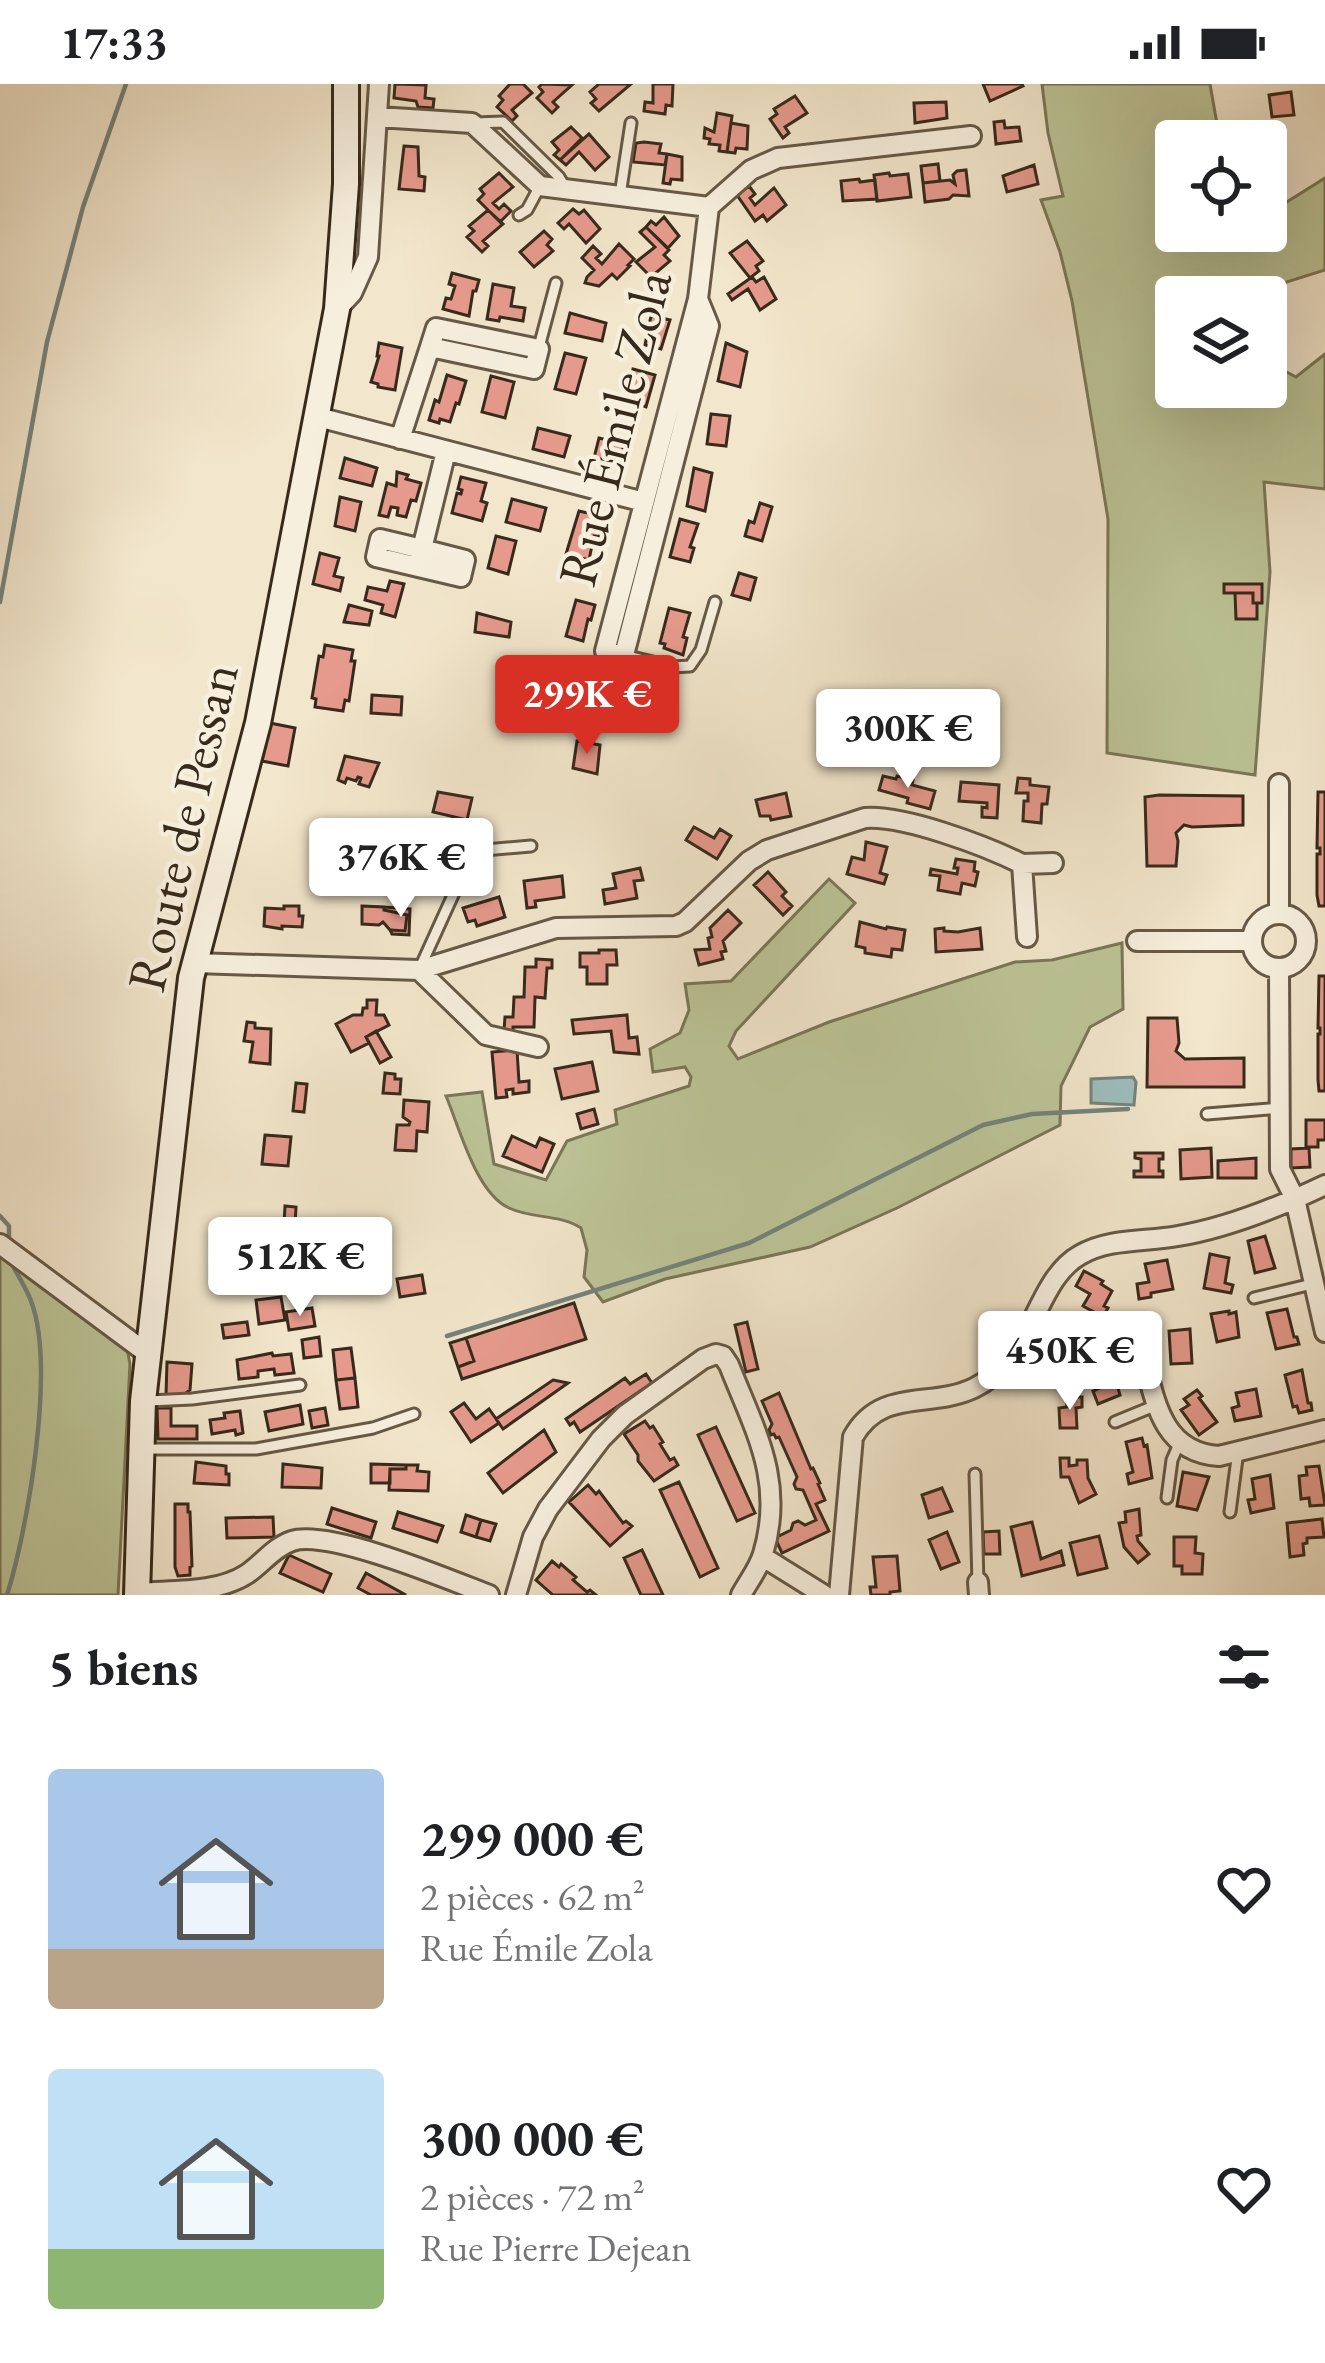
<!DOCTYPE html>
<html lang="fr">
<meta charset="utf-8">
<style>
:root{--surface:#fff;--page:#f6f6f6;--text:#202124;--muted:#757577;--accent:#d93025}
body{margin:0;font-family:"EB Garamond",serif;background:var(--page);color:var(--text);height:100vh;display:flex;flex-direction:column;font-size:45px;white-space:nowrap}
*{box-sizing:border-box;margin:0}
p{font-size:39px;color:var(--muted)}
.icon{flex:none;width:66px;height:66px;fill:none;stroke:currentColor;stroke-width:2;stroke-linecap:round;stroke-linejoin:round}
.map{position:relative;height:1511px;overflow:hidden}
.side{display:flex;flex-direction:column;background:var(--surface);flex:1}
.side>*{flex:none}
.fabs{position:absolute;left:1155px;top:36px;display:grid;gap:24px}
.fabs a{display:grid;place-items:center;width:132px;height:132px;border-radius:12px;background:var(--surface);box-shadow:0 12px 48px #0002;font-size:60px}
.price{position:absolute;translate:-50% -102px;padding:0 27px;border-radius:12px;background:#fff;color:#222;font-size:39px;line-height:78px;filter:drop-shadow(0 3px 6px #0008)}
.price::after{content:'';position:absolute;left:50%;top:72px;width:36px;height:27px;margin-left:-18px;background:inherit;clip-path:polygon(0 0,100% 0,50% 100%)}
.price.selected{background:var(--accent);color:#fff}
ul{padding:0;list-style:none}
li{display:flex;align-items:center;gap:36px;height:300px;padding:0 48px}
li span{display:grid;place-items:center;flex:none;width:336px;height:240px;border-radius:12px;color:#555}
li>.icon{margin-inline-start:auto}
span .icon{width:144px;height:144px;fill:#fffc;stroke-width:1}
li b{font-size:51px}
h2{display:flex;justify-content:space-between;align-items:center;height:144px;padding:0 48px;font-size:51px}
.status{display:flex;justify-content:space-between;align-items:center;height:84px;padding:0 60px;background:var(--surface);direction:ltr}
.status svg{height:33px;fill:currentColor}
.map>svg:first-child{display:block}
.green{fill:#bcc497;stroke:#7a7758;stroke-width:3}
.water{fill:#9dbebf;stroke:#74837d;stroke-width:3}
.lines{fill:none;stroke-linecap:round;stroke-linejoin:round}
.stream{stroke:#74837d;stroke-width:4.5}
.building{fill:#e69a8d;stroke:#372a1a;stroke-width:3}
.lane-casing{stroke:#665946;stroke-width:15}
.street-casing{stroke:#665946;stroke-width:24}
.secondary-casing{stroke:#372a1a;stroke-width:30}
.lane{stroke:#f7efde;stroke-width:9}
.street{stroke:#f7efde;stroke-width:18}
.secondary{stroke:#f7efde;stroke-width:24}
.labels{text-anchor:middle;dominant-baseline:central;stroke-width:9;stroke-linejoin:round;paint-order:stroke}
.street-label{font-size:54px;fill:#372a1a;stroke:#f7efde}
</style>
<div class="status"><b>17:33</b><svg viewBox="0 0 49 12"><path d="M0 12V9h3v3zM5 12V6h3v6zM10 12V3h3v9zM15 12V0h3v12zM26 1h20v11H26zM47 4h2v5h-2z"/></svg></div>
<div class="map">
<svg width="1325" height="1511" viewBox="0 0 1325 1511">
<rect width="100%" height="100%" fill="#f2e6cc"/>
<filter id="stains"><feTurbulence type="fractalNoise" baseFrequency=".00167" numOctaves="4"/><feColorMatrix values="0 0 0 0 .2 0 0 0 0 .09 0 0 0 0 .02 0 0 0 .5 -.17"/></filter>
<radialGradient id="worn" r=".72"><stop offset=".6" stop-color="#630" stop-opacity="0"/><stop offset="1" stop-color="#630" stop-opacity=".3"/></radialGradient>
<!-- green -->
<path class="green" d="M1042,0H1210L1220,57H1176V147H1266V131L1325,94V186L1280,200L1263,213H1176V303H1266V277L1296,293L1325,270V405L1264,398L1270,488L1255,691L1107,669L1108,435L1072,217L1060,168L1041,116L1063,112L1048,49Z
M829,795L855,819L736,947L729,962L738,975L829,938L1015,878L1052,876L1122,859L1123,925L1090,943L1061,1002L1060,1041L897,1124L810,1163L665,1195L603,1218L584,1193L587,1166L581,1144C560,1130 532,1135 509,1124C476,1109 460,1045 446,1012L482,1008L494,1080L546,1096L567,1057L617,1040L615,1026L689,1002L691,993L685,983L653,988L650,965L680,949L689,926L685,900L731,897Z
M0,1168L126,1259L130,1280L118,1511H0Z"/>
<!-- water -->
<path class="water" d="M1133,993L1136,998L1134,1021L1091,1019V995Z"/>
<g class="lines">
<!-- stream -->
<path class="stream" d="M0,518L47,258L83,123L126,0
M0,1132L9,1142V1158
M447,1252L749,1159L983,1041L1032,1030L1128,1025
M7,1511C28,1444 56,1282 31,1217C26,1203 16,1189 10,1176"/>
</g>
<!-- building -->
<path class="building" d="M395,0L426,1L425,14L434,15L433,24L418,23L416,17L394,14Z
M510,0H523L532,9L512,26L517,32L512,37L497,23L503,16L499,12Z
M542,0L572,1L553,18L558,23L552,29L537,14L543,8L539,3Z
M599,0H631L599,27L591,19L596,15L590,8Z
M653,0H673L672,22L666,21L665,30L644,27L645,18L653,19Z
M983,0H1022L1023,2L990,17Z
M1291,8L1294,31L1272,33L1269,11Z
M795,12L807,29L785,43L789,49L783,54L770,35L777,30L774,25Z
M946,18L947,34L915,39L914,19Z
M717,29L732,32L727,68L719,67L720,61L709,60L710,55L704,54L705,44L714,48Z
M1004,37L1005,44L1019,43L1021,57L996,60L994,38Z
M731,39L748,42L747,65L736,64L735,69L727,68Z
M571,43L582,54L560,76L554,71L559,66L552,58Z
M589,50L609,73L595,86L579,68L566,81L560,76Z
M644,58L661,60L659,69L667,70L665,81L633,78L636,59Z
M404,62L418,63L419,92L425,93L424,107L399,105Z
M667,70L682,73V96L671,95L670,100L663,99Z
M938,80L940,97L923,99L921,82Z
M1034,81L1038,100L1007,108L1003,92Z
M966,86L969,112L953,111L949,115L925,118L923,99L950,96L955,100L953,91L957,87Z
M499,89L513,103L493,119L499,125L504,120L511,127L500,138L478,116L484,110L480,105Z
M889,89L890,92L908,90L911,113L877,117L874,91Z
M859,95L860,98L875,96L877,115L843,117L841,97Z
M749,102L755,110L750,114L755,121L774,104L786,121L767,137L763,131L755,137L737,111Z
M573,125L579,130L584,126L600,145L586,159L569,140L564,145L558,139Z
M488,126L503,140L483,157L488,162L482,168L467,153L474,147L469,142Z
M664,133L679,152L668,164L646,143L651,137L656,141Z
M646,143L669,166L664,171L670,177L651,193L636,178L655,163L640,148Z
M544,147L552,155L547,161L553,167L534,183L520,168Z
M747,157L763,177L756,182L759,187L750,194L730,169Z
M619,160L634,175L628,181L630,182L617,195L612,190L599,202L585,199L587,193L594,186L582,174L593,162L601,170L596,174L602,180Z
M452,189L479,196L476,207H473L469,232L443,225L446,214L451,215L455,202L449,200Z
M752,193L756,198L764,193L776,215L760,226L748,205L732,216L728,210Z
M493,200L514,204L511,222L525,224L523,237L500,233L499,237L487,235Z
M570,229L606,239L602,257L565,249Z
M651,232L670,236L661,265L645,261Z
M379,259L402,264L395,306L378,303V300L371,298L379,272H377Z
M726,259L747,268L740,303L718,297Z
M565,269L586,274L576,310L555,305Z
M633,285L655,291L646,323L625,317Z
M447,291L466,297L459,320L456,319L450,338L440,335L439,339L429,336L435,316L439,318Z
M491,292L514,298L505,334L482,328Z
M711,330L730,332L726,362L707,360Z
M538,344L570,352L564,373L533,365Z
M599,354L624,360L620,378L594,374Z
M345,374L377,384L372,402L340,394Z
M694,384L712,389L705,427L687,422Z
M397,388L408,391L406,395L421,399L416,417L411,416L406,433L397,431L398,424L391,423L388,433L379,431L387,399L396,402Z
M461,393L486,399L481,417L487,419L482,437L452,429L457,409L461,410L462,406L458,405Z
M340,413L361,418L355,447L335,442Z
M512,415L546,424L540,447L506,438Z
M760,419L772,423L762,457L745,452L749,437L754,439Z
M579,427L605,433L599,453L594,452L589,476L566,470Z
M680,435L698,440L690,463L694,464L690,478L670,473Z
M496,452L516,457L508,490L488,484Z
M320,469L339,474L334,492L343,494L340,507L313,500Z
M739,489L756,494L750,516L732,511Z
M390,497L404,500L395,533L381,529L383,521L365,516L368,503L387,507Z
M1224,500H1262V519H1253V509H1224Z
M1235,509H1253V519H1257V535H1236Z
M576,516L595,521L591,536L588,535L583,557L566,552Z
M349,521L372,527L369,541L344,538Z
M669,524L690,529L683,553L687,554L683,571L664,564L665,560L660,559Z
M477,529L511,538L509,553L475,548Z
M325,561L353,566L351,577H355L349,617L345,616L343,627L315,623L316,615L312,614L319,572L323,573Z
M372,611L402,613L401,631L371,629Z
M270,639L295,644L288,682L262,677Z
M577,657L600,661L597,690L573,684Z
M345,672L379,679L369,703L359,700L361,694L358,693L356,697L347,694L345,699L338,696Z
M883,692L896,695L897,692L913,696L912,701L935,707L930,725L907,719L908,714L879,706Z
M1018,694L1030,695V701L1049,703L1047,720H1042L1041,739L1023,737L1024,717H1028V709H1016Z
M961,698L999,701L997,734L982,733V723L987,724V719L959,717Z
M438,708L472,714L467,736L433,728Z
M1318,708H1325V822H1319L1317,811V770H1320V764H1317Z
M786,709L791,732L771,736L770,732H760L756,716Z
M1159,711L1243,712V741L1192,743L1184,741L1176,749L1178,757L1176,782H1147L1145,713Z
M694,743L714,754L720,745L731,752L717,775L686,756Z
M866,758L887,763L880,789L887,791L884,800L847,790L852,773L864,776Z
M956,775L975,778L974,787L978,788L975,802L962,799L960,810L938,806L940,792L930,791L931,785L957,790L958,784H954Z
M376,777L411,782L410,802L375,800Z
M640,784L643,796L634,797L637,814L605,820L603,806L616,804L613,790Z
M768,788L786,808L782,812L792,822L783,831L754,801Z
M562,792L564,813L535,817L536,823L527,824L524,797Z
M499,813L505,833L477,842L475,836L468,838L463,824Z
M284,822H299V832H303L302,843L282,842V845L264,842L265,824L284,825Z
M362,822L384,823V826L407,831L405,847L390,846L383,838L379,841L362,840Z
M384,823L410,825L409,851L392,850L390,846L405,847L407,831L384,826Z
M728,826L741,839L723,857L726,867L721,868L723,875L699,881L695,866L710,865L708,854L712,853L710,844Z
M860,838L886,845L887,843L905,846L902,866L892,865L891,873L865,869V864L856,862Z
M944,844V847L958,848L980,844L982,865L936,868L935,845Z
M599,866H616L617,881H607V900H587V883H580V869H599Z
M536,875L552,876V884H547L545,914L535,913L534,943H513V952L504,946L505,933H513L514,913H524L525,883H536Z
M1319,892H1325V1007H1319L1318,996V950H1320V944H1318Z
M367,916H377L376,931H384L389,941L366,953L369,959L351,968L336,940L353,931H362L363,924H367Z
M627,931L629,954L637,953L639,970L614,968L611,947L574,950L572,936Z
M1148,934H1177L1179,959L1176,967L1185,975L1244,974V1003H1147Z
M247,938L255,939V944L271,945L270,980L250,978L253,958L244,957Z
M376,947L391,973L380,979L366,953Z
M517,966L519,998L529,997V1008L513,1010V1005L506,1006L507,1013L496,1014L492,968Z
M592,978L598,1007L562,1015L555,985Z
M385,989L395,990V995H401L400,1010L383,1009Z
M296,999L307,1000L304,1028L293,1027Z
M404,1016L429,1018L427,1048L417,1047L416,1067L395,1066L397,1041H409L410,1038L403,1033Z
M594,1025L598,1040L581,1045L577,1030Z
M1306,1036H1325V1056H1318V1063H1306Z
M265,1051L291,1053L288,1082L262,1080Z
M512,1052L536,1063L540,1054L554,1060L542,1088L503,1072Z
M1211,1064L1212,1093L1181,1095L1180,1066Z
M1309,1064L1310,1083L1291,1084V1065Z
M1135,1069H1163V1075H1159V1087H1163V1093H1134V1087H1141V1075L1135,1074Z
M1256,1074V1094H1218V1077Z
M285,1122L296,1123L294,1159L283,1158Z
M1265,1152L1275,1184L1255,1189L1248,1157Z
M1210,1170L1229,1174L1225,1199L1233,1201L1231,1209L1204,1204Z
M1167,1176L1173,1205L1151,1209V1213L1139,1215L1137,1200L1149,1198L1145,1180Z
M1084,1187L1103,1197L1101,1200L1112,1207L1104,1222L1108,1224L1103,1233L1083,1222L1090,1210L1076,1202Z
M422,1191L425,1209L400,1213L397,1195Z
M281,1213L285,1236L259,1240L256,1216Z
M574,1219L586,1255L462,1295L458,1283L474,1277L466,1254Z
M312,1224L315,1242L289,1246L286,1228Z
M1287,1225L1294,1253H1297L1299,1260L1276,1265L1267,1229Z
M1229,1227V1230L1236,1228L1239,1253L1217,1258L1211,1230Z
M247,1238L249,1251L224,1254L222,1241Z
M747,1238L758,1285L746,1288L735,1241Z
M1061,1239L1080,1240V1274L1060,1273Z
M1190,1245L1192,1279L1171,1280L1169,1247Z
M319,1253L321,1272L304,1274L302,1256Z
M466,1254L474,1277L458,1283L450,1259Z
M351,1264L355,1294L336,1296L333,1266Z
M272,1269L273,1272L291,1270L294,1289L275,1291L274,1285L258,1287V1293L239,1295L237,1276Z
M167,1278L192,1280L190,1306L182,1312L166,1311Z
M1111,1280L1120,1311L1098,1320L1093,1307L1100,1304L1094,1287Z
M1302,1286L1308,1319H1311L1312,1326L1299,1329L1297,1322L1293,1323L1285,1291Z
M646,1290L652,1299L580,1348L574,1338L570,1341L566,1335L625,1294L630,1300Z
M355,1294L358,1323L340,1325L336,1296Z
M553,1296L568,1299L503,1345L496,1335Z
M1256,1305L1261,1332L1235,1337L1232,1324L1239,1322L1236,1309Z
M1197,1306L1202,1312L1199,1314L1217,1338L1199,1351L1181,1326L1189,1321L1184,1315Z
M779,1309L811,1385L813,1384L820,1399L818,1400L825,1416L816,1420L829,1447L782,1469L775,1454L791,1446L793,1439L798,1437L805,1441L816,1436L803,1406L796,1405L794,1400L797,1393L779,1353L776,1354L774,1350L771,1351L769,1346L772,1340L762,1317Z
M1066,1313H1082V1323L1076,1324L1077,1344H1060L1059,1324L1067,1323Z
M464,1319L476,1335L489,1325L499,1339L471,1358L451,1328Z
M300,1321L303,1340L269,1347L265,1328Z
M157,1324H171V1342H197V1355H158Z
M325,1324L328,1341L312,1344L309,1327Z
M240,1327L243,1349L236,1351L235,1346L212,1350L210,1336L225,1334L224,1329Z
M645,1337L650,1344L653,1342L663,1358L660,1360L670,1376L674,1374L678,1381L654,1397L638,1377V1371L624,1350Z
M716,1343L755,1429L737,1437L698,1351Z
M544,1346L556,1368L503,1409L488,1389Z
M1142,1354L1144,1362L1147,1361L1152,1394L1129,1400L1127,1390L1133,1388L1126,1358Z
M1060,1374H1069V1382L1077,1381V1376H1087L1088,1394L1096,1410L1079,1419L1069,1393H1061Z
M196,1378L226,1382V1390H229V1401L194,1399Z
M283,1380L322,1384L321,1404L282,1403Z
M371,1380L406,1381V1385H390V1399H371Z
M406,1381H418L417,1387L429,1388L428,1407L389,1406L390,1385H406Z
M1319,1382L1325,1421L1310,1422L1309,1414L1301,1415L1299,1392L1307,1391L1306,1383Z
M1183,1388L1209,1393L1197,1426L1177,1422Z
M1270,1391L1274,1424L1251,1429L1248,1416L1255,1415L1252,1395Z
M679,1398L718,1484L700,1493L660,1406Z
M588,1401L596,1410L599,1407L623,1439L626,1437L632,1442L610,1462L569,1418Z
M942,1404L952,1427L929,1434L922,1411Z
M175,1420H188V1428H190L192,1482L190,1483V1491L178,1492L175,1483Z
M332,1424L376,1438L371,1454L327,1440Z
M1139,1425L1141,1451L1137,1452L1138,1457L1149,1470L1138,1479L1124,1463L1119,1439L1126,1438L1125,1428Z
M398,1428L443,1442L437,1458L393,1444Z
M466,1431L481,1436L476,1453L461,1448Z
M273,1433L274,1453L227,1454L226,1434Z
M1322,1435L1324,1453L1307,1454V1459L1303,1460L1304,1471L1290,1473L1287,1439Z
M481,1436L496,1440L490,1457L476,1453Z
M1032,1438L1041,1475L1061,1467L1064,1481L1022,1492L1011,1443Z
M999,1447L1000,1470H984L983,1448Z
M947,1448L959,1478L941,1485L929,1456Z
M1099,1452L1107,1484L1078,1491L1070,1459Z
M1174,1453H1196L1195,1469L1203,1470L1202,1490H1182V1482H1174Z
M642,1466L663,1511H641L624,1474Z
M289,1471L331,1490L323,1508L280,1489Z
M897,1472L900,1507L890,1508V1511H871L870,1503H876L873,1473Z
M552,1477L559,1483L561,1480L576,1493L573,1496L587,1508L590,1506L596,1511H553L536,1496Z
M366,1489L406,1511H371L358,1504Z"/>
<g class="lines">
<!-- lane casing -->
<g class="lane-casing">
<path id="lane" d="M475,39L503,38L559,93L566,105
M620,111L631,39
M519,131L527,126L540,102
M539,263L556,199
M624,571L673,583L690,582L701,566L715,518
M419,886L473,767L531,762
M1207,1030L1280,1024
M1254,1214L1312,1200
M148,1317L192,1315L300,1301
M1115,1338L1159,1320
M147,1365H256L373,1344L414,1330
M975,1390L978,1498
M1167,1414L1172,1376L1179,1360
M1230,1428L1238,1367"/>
</g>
<!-- street casing -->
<g class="street-casing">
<path id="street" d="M378,33L472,39L540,102L709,123L751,86L778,74L971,52
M698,215L709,242L624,571L605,567L698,215L709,123
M337,225L352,209L368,173L379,0
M318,333L644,418
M400,355L430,263L534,285L539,265L436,244L430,263
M418,483L422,465L465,476L461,493L376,473L380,455L422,465L446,367
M1279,700V830
M1022,780L1053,779
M1252 857a27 27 0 1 1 54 0a27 27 0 1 1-54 0Z
M1137,857H1252
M194,879L419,886L556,844L676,842L685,838L749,777L767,766L865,734C904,731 986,762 1022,780L1027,853
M1279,884L1280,1085L1295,1115L1325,1248
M419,886L486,951L538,963
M0,1160L148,1270
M1139,1256C1154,1306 1156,1368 1219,1372L1325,1346
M763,1473L824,1511
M978,1498L979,1511
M137,1509C172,1506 216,1510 247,1490C262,1480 274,1463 292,1457C329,1445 450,1496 489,1511
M516,1511L533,1453L548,1425L601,1355L625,1331L703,1275L716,1270L723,1272L729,1281C755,1347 785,1397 763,1470C759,1484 748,1498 741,1511
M839,1511L853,1353C881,1303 930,1325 974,1304C1035,1274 1034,1197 1080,1171C1109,1154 1146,1158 1178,1152C1226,1144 1281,1122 1325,1101"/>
</g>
<!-- secondary casing -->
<g class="secondary-casing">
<path id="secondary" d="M137,1511L143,1317L191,894L258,639L337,225L346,100V0"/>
</g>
<!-- lane -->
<use href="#lane" class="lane"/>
<!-- street -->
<use href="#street" class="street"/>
<!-- secondary -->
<use href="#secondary" class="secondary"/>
</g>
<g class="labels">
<!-- street labels -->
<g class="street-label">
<text transform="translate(614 344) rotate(-76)">Rue Émile Zola</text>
<text transform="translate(182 743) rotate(-77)">Route de Pessan</text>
</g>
</g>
<rect width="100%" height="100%" filter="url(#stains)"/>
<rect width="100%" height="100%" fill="url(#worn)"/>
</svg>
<div class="fabs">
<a><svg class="icon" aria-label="locate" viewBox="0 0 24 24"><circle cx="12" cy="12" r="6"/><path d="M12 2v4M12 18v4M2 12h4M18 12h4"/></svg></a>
<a><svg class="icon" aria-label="layers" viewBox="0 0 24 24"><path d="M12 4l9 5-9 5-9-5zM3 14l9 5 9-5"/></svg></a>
</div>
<b class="price selected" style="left:587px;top:673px">299K €</b>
<b class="price" style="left:908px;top:707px">300K €</b>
<b class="price" style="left:401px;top:836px">376K €</b>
<b class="price" style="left:300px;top:1235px">512K €</b>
<b class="price" style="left:1070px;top:1329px">450K €</b>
</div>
<section class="side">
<h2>5 biens<svg class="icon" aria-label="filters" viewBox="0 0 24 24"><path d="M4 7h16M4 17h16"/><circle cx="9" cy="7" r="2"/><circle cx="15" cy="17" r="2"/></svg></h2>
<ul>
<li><span style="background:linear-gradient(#a9c7e8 75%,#b9a48a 0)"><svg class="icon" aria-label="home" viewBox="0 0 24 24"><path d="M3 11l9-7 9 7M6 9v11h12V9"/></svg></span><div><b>299 000 €</b><p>2 pièces · 62 m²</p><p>Rue Émile Zola</p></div><svg class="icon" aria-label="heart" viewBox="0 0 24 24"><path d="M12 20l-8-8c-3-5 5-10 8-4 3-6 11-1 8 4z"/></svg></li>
<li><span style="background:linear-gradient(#bfe0f5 75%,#8fb573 0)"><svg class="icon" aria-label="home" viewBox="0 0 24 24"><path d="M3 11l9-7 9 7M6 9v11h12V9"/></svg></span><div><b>300 000 €</b><p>2 pièces · 72 m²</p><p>Rue Pierre Dejean</p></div><svg class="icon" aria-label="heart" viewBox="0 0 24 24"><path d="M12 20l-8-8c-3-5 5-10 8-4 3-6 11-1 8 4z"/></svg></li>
</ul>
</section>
